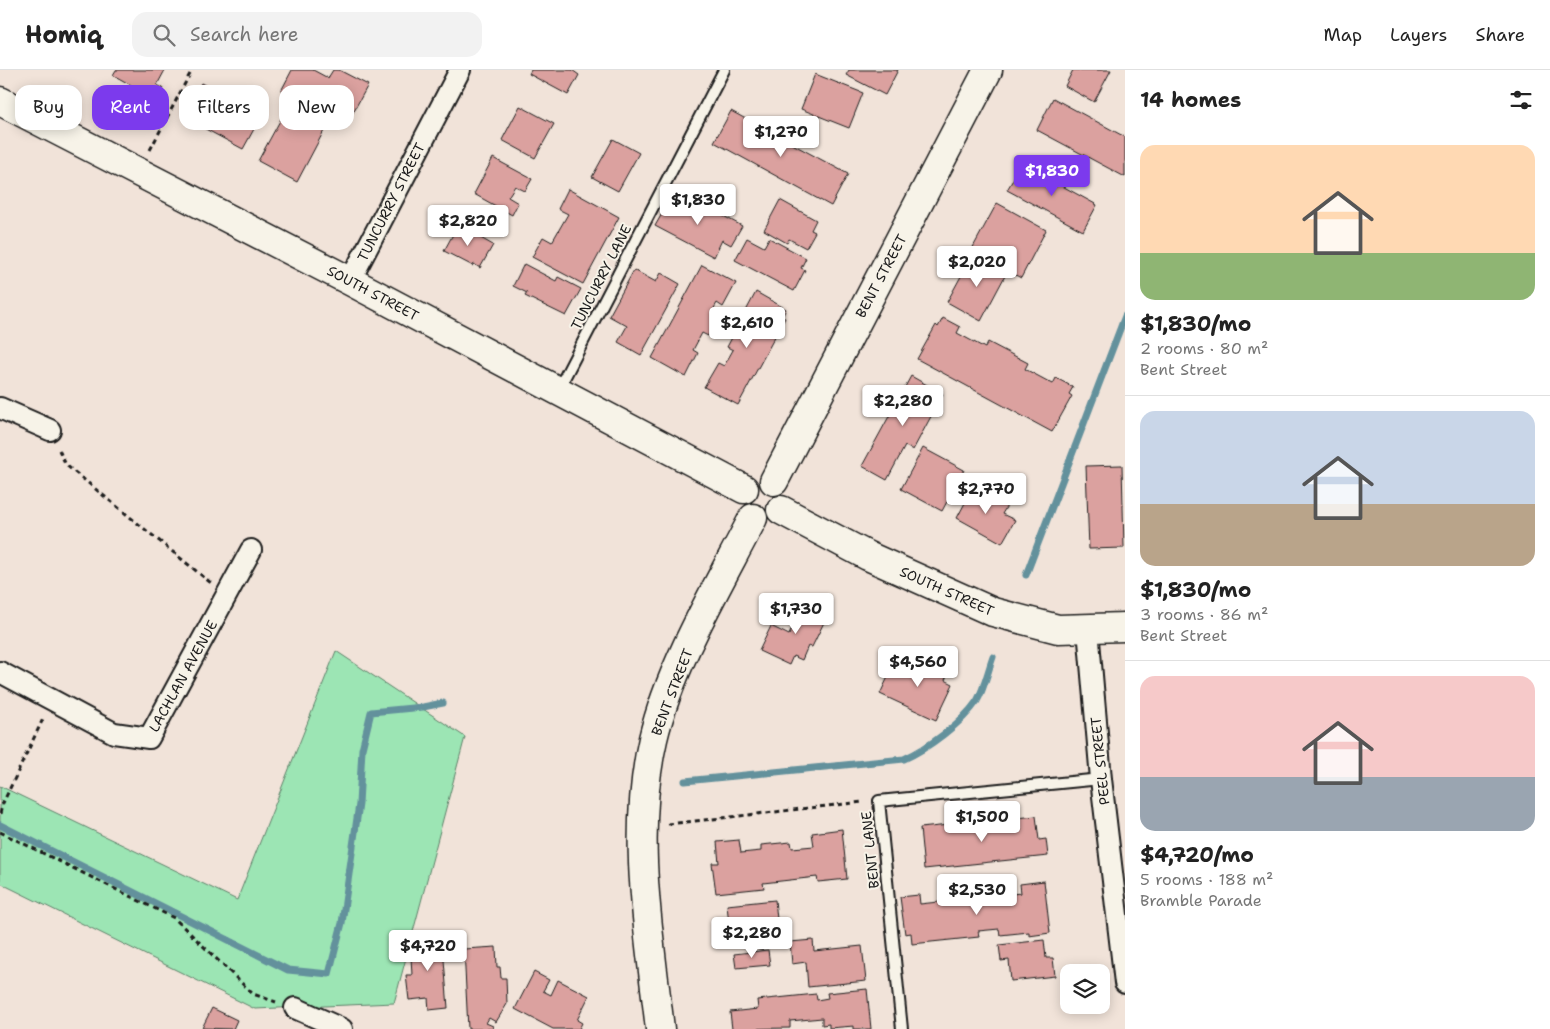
<!DOCTYPE html>
<meta charset="utf-8">
<style>
:root{--surface:#fff;--page:#f2f2f2;--text:#222;--muted:#767676;--line:#e0e0e0;--accent:#7c3aed}
body{margin:0;font-family:"Shantell Sans",sans-serif;background:var(--page);color:var(--text);height:100vh;display:flex;flex-direction:column;font-size:19px;white-space:nowrap}
*{box-sizing:border-box;margin:0}
p{font-size:16px;color:var(--muted)}
.icon{flex:none;width:28px;height:28px;fill:none;stroke:currentColor;stroke-width:2;stroke-linecap:round;stroke-linejoin:round}
.map{position:relative;flex:1;overflow:hidden}
.sheet{display:flex;flex-direction:column;background:var(--surface);width:425px}
.sheet>*{flex:none}
.top-card{position:absolute;left:15px;top:15px;width:475px;height:45px;display:flex;gap:10px}
.controls{position:absolute;left:1060px;top:894px;display:grid;gap:10px}
.controls a{display:grid;place-items:center;width:50px;height:50px;border-radius:10px;background:var(--surface);box-shadow:0 2px 12px #0003;font-size:25px}
.price{position:absolute;translate:-50% -42px;padding:0 11px;border-radius:5px;background:#fff;color:#222;font-size:16px;line-height:32px;filter:drop-shadow(0 1px 2px #0008)}
.price::after{content:'';position:absolute;left:50%;top:30px;width:15px;height:11px;margin-left:-8px;background:inherit;clip-path:polygon(0 0,100% 0,50% 100%)}
.price.current{background:var(--accent);color:#fff}
ul{padding:0;list-style:none}
li{display:grid;align-content:center;gap:10px;height:265px;padding:0 15px}
li+li{border-top:1px solid var(--line)}
li span{display:grid;place-items:center;height:155px;border-radius:15px;color:#555}
li>.icon{margin-inline-start:auto}
span .icon{width:90px;height:90px;fill:#fffc;stroke-width:1}
li b{font-size:21px}
h2{display:flex;justify-content:space-between;align-items:center;height:60px;padding:0 15px;font-size:21px}
.chip{padding:0 18px;border-radius:15px;background:var(--surface);box-shadow:0 2px 12px #0003;font-size:18px;line-height:45px}
.chip.current{background:var(--accent);color:#fff}
header{display:flex;align-items:center;gap:30px;box-sizing:border-box;height:70px;padding:0 25px;background:var(--surface);border-bottom:1px solid var(--line)}
header strong{font-size:24px}
nav{display:flex;gap:28px;margin-inline-start:auto;font-size:18px}
.search{width:350px;height:45px;background:var(--page);display:flex;align-items:center;gap:12px;box-sizing:border-box;padding:0 18px;border-radius:15px;color:var(--muted);font-size:19px}
main{display:flex;flex:1;min-height:0}
.map>svg:first-child{display:block}
.green{fill:#9ce5b4;stroke:#5c8068}
.lines{fill:none;stroke-linecap:round;stroke-linejoin:round}
.stream{stroke:#63919c;stroke-width:7}
.building{fill:#dba19f;stroke:#1c1c1c}
.lane-casing{stroke:#1c1c1c;stroke-width:14}
.street-casing{stroke:#1c1c1c;stroke-width:24}
.secondary-casing{stroke:#1c1c1c;stroke-width:31}
.path{stroke:#1c1c1c;stroke-width:3;stroke-dasharray:5 4;stroke-linecap:butt}
.lane{stroke:#f7f3e8;stroke-width:10}
.street{stroke:#f7f3e8;stroke-width:20}
.secondary{stroke:#f7f3e8;stroke-width:28}
.labels{text-anchor:middle;dominant-baseline:central;stroke-width:4;stroke-linejoin:round;paint-order:stroke}
.street-label{font-size:14px;fill:#1c1c1c;stroke:#f7f3e8}
</style>
<header>
<strong>Homiq</strong>
<div class="search"><svg class="icon" aria-label="search" viewBox="0 0 24 24"><circle cx="10" cy="10" r="6"/><path d="M15 15l6 6"/></svg>Search here</div>
<nav><a>Map</a><a>Layers</a><a>Share</a></nav>
</header>
<main>
<div class="map">
<svg width="1125" height="959" viewBox="0 0 1125 959">
<rect width="100%" height="100%" fill="#f1e3d9"/>
<filter id="ink" filterUnits="userSpaceOnUse"><feTurbulence type="fractalNoise" baseFrequency=".02" numOctaves="2"/><feDisplacementMap in="SourceGraphic" scale="10" xChannelSelector="R" yChannelSelector="G"/><feConvolveMatrix kernelMatrix="1 2 1 2 8 2 1 2 1" color-interpolation-filters="sRGB"/></filter>
<g filter="url(#ink)">
<!-- green -->
<path class="green" d="M336,581L465,667L394,933L255,939L0,813V716L237,830Z"/>
<g class="lines">
<!-- stream -->
<path class="stream" d="M1026,505L1125,246
M685,711L904,689C927,679 962,653 977,631C984,619 988,601 993,587
M0,755L288,900L329,904L342,853L359,734L362,679L371,642L423,637L443,633"/>
</g>
<!-- building -->
<path class="building" d="M116,0H165L157,15L163,18L155,33L129,19L131,15L113,5Z
M292,0H313L328,8L333,0H339L368,15L346,55L322,42L330,27L321,22L312,38L281,21Z
M531,0H572L579,5L568,25L529,4Z
M849,0H898L885,25L846,5Z
M1073,0H1111L1094,32L1065,16Z
M815,4L863,23L849,58L801,39Z
M201,13L242,35L239,40L259,50L243,79L183,47Z
M1053,28L1125,67V107L1037,60Z
M288,36L326,57L297,112L258,91Z
M520,36L554,54L535,88L502,70Z
M731,41L848,104L831,136L714,72Z
M613,69L639,83L618,121L592,107Z
M493,88L532,109L525,121L515,116L508,127L518,133L512,145L474,124Z
M1022,94L1097,135L1083,161L1007,120Z
M568,119L619,147L583,214L532,187L543,167L552,172L568,144L558,139Z
M671,128L686,136L690,128L742,156L731,175L722,170L714,187L655,156Z
M780,130L816,150L811,160L815,162L806,178L789,169L787,173L764,160Z
M997,133L1046,160L1021,208L971,181Z
M458,155L493,175L480,198L474,194L473,196L444,181Z
M747,168L764,177L769,168L806,188L801,198L805,200L794,221L735,190Z
M972,186L1006,204L981,251L947,232Z
M524,194L556,211L558,207L581,219L566,246L525,226L527,223L513,216Z
M702,195L736,213L723,237L717,233L713,240L720,244L708,266L702,263L693,280L698,283L686,307L652,288Z
M634,200L656,212L661,203L680,214L641,285L618,272L627,256L609,246Z
M756,222L786,239L782,247L785,248L738,335L704,317L718,293L724,296L733,280L727,277Z
M943,248L960,257L957,263L985,278L988,272L1028,293L1025,299L1053,314L1056,308L1073,317L1069,324L1072,326L1052,362L917,289L936,255L938,257Z
M911,306L943,324L913,380L905,376L887,410L862,396Z
M923,378L964,400L942,441L901,419Z
M1122,395L1124,478L1089,479L1086,396Z
M974,416L1008,434L1002,444L1015,450L1002,473L957,448Z
M805,530L829,542L812,577L808,576L802,590L793,586L789,595L759,581L771,556L789,565Z
M897,588L922,599L925,592L948,603L945,610L953,614L936,650L880,624Z
M1036,746L1039,770L1046,769L1048,786L924,799L920,758Z
M842,759L847,809L818,812L817,807L763,813L764,818L716,823L712,793H719L717,772L739,770L741,783L761,781V775L791,772L792,778L814,776L812,763Z
M1044,811L1050,863L1029,866V862L1000,865L999,859L978,861L979,867L912,874L911,863L905,864L900,827L919,825L920,834L1021,823L1020,814Z
M775,830L779,868L731,873L727,835Z
M442,866L448,938L429,940L428,928L409,930L406,905H412L410,869Z
M813,870L814,881L862,876L866,911L808,917L806,892L792,894L790,872Z
M1044,870L1046,888H1053L1055,906L1011,911L1009,890L1001,891L999,875Z
M496,877L497,897H500L501,908H506L507,934L496,952L489,948L486,953L493,956L492,959H468L464,879Z
M768,880L770,895L736,898L734,884Z
M534,902L549,910L543,921L551,925L558,910L589,926L577,950L582,953L579,959H553L515,939Z
M867,919L871,959H854V956L829,958V954L822,955V948L790,951V958L732,959L730,942L758,939L757,930L816,924L817,930L828,928L827,923Z
M212,938L237,950L233,959L202,958Z"/>
<g class="lines">
<!-- lane casing -->
<g class="lane-casing">
<path id="lane" d="M558,320L724,0
M902,959L879,731L1101,709"/>
</g>
<!-- street casing -->
<g class="street-casing">
<path id="street" d="M350,211L460,0
M0,338L50,360
M1088,559L1101,709L1125,913
M0,602L114,663L149,668L251,480
M295,938L342,959"/>
</g>
<!-- secondary casing -->
<g class="secondary-casing">
<path id="secondary" d="M0,31L350,211L744,419
M774,411L988,0
M781,440L868,486L993,542L1058,559L1125,557
M660,959C649,863 631,765 653,669C670,596 719,514 753,448"/>
</g>
<!-- path -->
<path class="path" d="M150,80L192,0
M59,380L66,395L211,513
M0,744L2,735L43,649
M668,754L863,732
M0,762L174,848L253,924L276,932"/>
<!-- lane -->
<use href="#lane" class="lane"/>
<!-- street -->
<use href="#street" class="street"/>
<!-- secondary -->
<use href="#secondary" class="secondary"/>
</g>
</g>
<g class="labels">
<!-- street labels -->
<g class="street-label">
<text transform="translate(391 132) rotate(-63)">TUNCURRY STREET</text>
<text transform="translate(881 206) rotate(-62)">BENT STREET</text>
<text transform="translate(601 207) rotate(-63)">TUNCURRY LANE</text>
<text transform="translate(373 223) rotate(28)">SOUTH STREET</text>
<text transform="translate(947 521) rotate(24)">SOUTH STREET</text>
<text transform="translate(183 606) rotate(-61)">LACHLAN AVENUE</text>
<text transform="translate(672 622) rotate(-69)">BENT STREET</text>
<text transform="translate(1100 691) rotate(-96)">PEEL STREET</text>
<text transform="translate(870 780) rotate(-96)">BENT LANE</text>
</g>
</g>
</svg>
<div class="controls">
<a><svg class="icon" aria-label="layers" viewBox="0 0 24 24"><path d="M12 4l9 5-9 5-9-5zM3 14l9 5 9-5"/></svg></a>
</div>
<b class="price" style="left:781px;top:88px">$1,270</b>
<b class="price current" style="left:1052px;top:127px">$1,830</b>
<b class="price" style="left:698px;top:156px">$1,830</b>
<b class="price" style="left:468px;top:177px">$2,820</b>
<b class="price" style="left:977px;top:218px">$2,020</b>
<b class="price" style="left:747px;top:279px">$2,610</b>
<b class="price" style="left:903px;top:357px">$2,280</b>
<b class="price" style="left:986px;top:445px">$2,770</b>
<b class="price" style="left:796px;top:565px">$1,730</b>
<b class="price" style="left:918px;top:618px">$4,560</b>
<b class="price" style="left:982px;top:773px">$1,500</b>
<b class="price" style="left:977px;top:846px">$2,530</b>
<b class="price" style="left:752px;top:889px">$2,280</b>
<b class="price" style="left:428px;top:902px">$4,720</b>
<div class="top-card">
<a class="chip">Buy</a>
<a class="chip current">Rent</a>
<a class="chip">Filters</a>
<a class="chip">New</a>
</div>
</div>
<section class="sheet">
<h2>14 homes<svg class="icon" aria-label="filters" viewBox="0 0 24 24"><path d="M4 7h16M4 17h16"/><circle cx="9" cy="7" r="2"/><circle cx="15" cy="17" r="2"/></svg></h2>
<ul>
<li><span style="background:linear-gradient(#ffd9b3 70%,#8fb573 0)"><svg class="icon" aria-label="home" viewBox="0 0 24 24"><path d="M3 11l9-7 9 7M6 9v11h12V9"/></svg></span><div><b>$1,830/mo</b><p>2 rooms · 80 m²</p><p>Bent Street</p></div></li>
<li><span style="background:linear-gradient(#c9d6e8 60%,#b9a48a 0)"><svg class="icon" aria-label="home" viewBox="0 0 24 24"><path d="M3 11l9-7 9 7M6 9v11h12V9"/></svg></span><div><b>$1,830/mo</b><p>3 rooms · 86 m²</p><p>Bent Street</p></div></li>
<li><span style="background:linear-gradient(#f6c9c9 65%,#9aa5b1 0)"><svg class="icon" aria-label="home" viewBox="0 0 24 24"><path d="M3 11l9-7 9 7M6 9v11h12V9"/></svg></span><div><b>$4,720/mo</b><p>5 rooms · 188 m²</p><p>Bramble Parade</p></div></li>
</ul>
</section>
</main>
